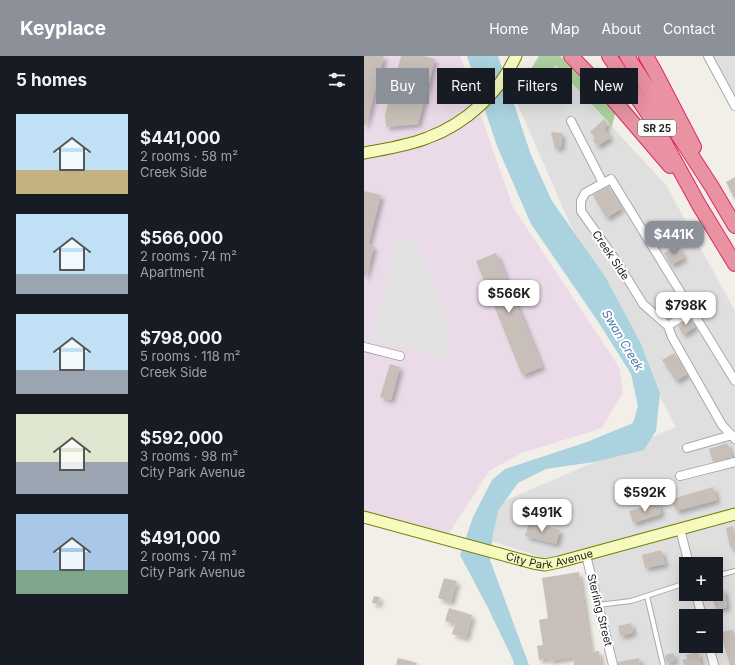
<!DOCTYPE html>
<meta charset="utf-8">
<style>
:root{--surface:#171b24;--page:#242831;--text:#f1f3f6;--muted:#9ea1a6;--accent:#8c9099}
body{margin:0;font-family:Inter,sans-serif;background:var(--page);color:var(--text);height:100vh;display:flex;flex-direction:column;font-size:15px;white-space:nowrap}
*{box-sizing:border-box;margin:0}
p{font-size:13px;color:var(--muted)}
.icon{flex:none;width:22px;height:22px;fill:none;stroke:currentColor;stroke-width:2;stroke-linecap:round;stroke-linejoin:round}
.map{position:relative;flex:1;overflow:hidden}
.sheet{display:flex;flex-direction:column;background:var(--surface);width:364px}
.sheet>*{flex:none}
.top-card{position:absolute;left:12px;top:12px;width:299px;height:36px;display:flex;gap:8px}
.tools{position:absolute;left:315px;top:501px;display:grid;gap:8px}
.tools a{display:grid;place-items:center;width:44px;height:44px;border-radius:0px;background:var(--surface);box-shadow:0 4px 16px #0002;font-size:20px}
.price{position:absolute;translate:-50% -34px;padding:0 9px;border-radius:8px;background:#fff;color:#222;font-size:13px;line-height:26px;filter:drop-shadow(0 1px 2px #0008)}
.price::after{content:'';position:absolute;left:50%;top:24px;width:12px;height:9px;margin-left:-6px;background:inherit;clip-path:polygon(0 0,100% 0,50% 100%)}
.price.current{background:var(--accent);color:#fff}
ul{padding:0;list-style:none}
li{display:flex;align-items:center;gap:12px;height:100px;padding:0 16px}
li span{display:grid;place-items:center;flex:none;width:112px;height:80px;border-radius:0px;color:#555}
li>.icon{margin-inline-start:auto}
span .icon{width:48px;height:48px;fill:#fffc;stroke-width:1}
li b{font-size:17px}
h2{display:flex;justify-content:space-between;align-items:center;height:48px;padding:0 16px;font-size:17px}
.chip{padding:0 14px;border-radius:0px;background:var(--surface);box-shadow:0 4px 16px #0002;font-size:14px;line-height:36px}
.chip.current{background:var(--accent);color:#fff}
header{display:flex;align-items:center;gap:24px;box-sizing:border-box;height:56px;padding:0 20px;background:var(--accent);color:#fff}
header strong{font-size:19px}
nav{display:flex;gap:22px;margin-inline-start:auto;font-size:14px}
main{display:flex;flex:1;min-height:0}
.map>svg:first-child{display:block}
.residential{fill:#e0dfdf;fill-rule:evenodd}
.industrial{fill:#ebdbe8}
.forest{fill:#add19e}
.parking{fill:#e2e2e2}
.water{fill:#aad3df}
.building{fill:#c7bfb8;filter:url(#shadow)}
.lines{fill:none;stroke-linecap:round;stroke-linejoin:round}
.lane-casing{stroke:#a9a9a9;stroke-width:6}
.street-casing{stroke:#a9a9a9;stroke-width:10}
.secondary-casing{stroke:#707d05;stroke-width:13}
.highway-casing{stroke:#dc2a67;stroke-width:16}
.lane{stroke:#fff;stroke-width:4}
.street{stroke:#fff;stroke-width:8}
.secondary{stroke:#f7fabf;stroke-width:11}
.highway{stroke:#e892a2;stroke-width:14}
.labels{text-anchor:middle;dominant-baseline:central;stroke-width:4;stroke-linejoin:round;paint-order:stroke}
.shield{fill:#fff;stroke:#646464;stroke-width:1}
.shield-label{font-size:10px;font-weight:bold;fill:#222}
.street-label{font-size:11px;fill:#222;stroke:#fff}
.water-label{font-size:12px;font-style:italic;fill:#4a7aab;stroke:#fff}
</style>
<header>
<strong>Keyplace</strong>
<nav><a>Home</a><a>Map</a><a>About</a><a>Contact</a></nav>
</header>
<main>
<section class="sheet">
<h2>5 homes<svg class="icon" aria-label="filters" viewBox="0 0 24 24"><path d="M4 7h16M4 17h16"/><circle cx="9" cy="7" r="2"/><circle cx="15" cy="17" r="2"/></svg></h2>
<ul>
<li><span style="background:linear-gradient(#bfe0f5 70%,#c2b280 0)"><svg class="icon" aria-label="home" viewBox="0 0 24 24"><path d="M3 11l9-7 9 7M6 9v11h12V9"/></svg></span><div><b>$441,000</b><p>2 rooms · 58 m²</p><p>Creek Side</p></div></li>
<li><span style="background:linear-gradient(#bfe0f5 75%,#9aa5b1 0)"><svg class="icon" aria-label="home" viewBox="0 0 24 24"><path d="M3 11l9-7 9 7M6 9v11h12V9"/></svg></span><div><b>$566,000</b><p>2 rooms · 74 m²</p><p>Apartment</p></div></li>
<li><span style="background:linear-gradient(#bfe0f5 70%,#9aa5b1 0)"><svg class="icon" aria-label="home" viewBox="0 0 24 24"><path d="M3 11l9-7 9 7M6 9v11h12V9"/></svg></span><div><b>$798,000</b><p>5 rooms · 118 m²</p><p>Creek Side</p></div></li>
<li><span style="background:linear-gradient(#dfe7d0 60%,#9aa5b1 0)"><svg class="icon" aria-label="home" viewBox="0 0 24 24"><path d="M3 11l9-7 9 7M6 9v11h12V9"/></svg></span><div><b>$592,000</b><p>3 rooms · 98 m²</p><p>City Park Avenue</p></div></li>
<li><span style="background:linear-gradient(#a9c7e8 70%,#7fa58c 0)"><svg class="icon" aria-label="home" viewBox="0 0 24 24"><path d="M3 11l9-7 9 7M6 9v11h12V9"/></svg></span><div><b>$491,000</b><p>2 rooms · 74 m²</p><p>City Park Avenue</p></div></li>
</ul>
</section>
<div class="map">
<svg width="371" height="609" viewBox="0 0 371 609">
<defs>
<filter id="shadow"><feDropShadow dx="3.5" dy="3.5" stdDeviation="2" flood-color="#0004"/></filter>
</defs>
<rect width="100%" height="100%" fill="#f2efe9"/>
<!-- residential -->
<path class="residential" d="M341,0H371V54Z
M192,10L302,129L371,255V609H251L224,492L182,503L127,485L119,454L312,371L206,168L150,40ZM322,508H352V538H322ZM322,560H352V590H322Z"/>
<!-- industrial -->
<path class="industrial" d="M0,0H96L149,151L255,311L259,336L238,372L158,397L125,415L84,479L0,456Z"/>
<!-- forest -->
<path class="forest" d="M175,0H196L252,54L248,70L192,10L150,40Z"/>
<!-- parking -->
<path class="parking" d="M33,185L52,186L86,270L84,302L8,284Z"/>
<!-- water -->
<path class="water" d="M103,0H134L167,99L188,145L242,222L276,286L296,337L292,375L280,394L230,406L182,413L154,427L135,453L129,477L126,504L165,609H150L149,604L124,552L96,499L109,461L128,424L141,413L223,386L269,367L274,350L267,318L235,267L167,168L133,90Z"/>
<!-- building -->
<path class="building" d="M0,0H20L2,69H0Z
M37,0H59L71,3L54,68L22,71L21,59Z
M240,63L244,68L240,72L246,82L233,90L229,84L232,82L226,76Z
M187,76L198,77L197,91L191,93Z
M371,121V144L362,126Z
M245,130L257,153L242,162L229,139Z
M0,135L17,139L4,189L10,190L2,220H0Z
M313,189L320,202L307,209L300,197Z
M132,197L178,311L158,319L112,205Z
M326,262L331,271L319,279L314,270Z
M310,297L323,318L312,325L298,304Z
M26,308L36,311L27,344L16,341Z
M363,387L368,401L349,406L345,393Z
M349,431L353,444L312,455L308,443Z
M295,447L297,458L269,467L265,455Z
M165,466L196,474L192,488L161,480Z
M369,470L371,477V491L366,492L362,472Z
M297,494L301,508L281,512L278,499Z
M215,516L227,596L235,595L237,609H210L209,601L185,605V602L175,604L173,590L179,589L175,564L184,562L178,522Z
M80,522L93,525L87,546L74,542Z
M360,533L363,551L352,554L348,538H352V535Z
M10,540L16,541L14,548L8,547Z
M85,552L108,559L102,582L88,578L91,568L81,565Z
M267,567L269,577L256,580L254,570Z
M369,574L371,583V609H366L356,576Z
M334,596L337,609H320L318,604L323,603L322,599Z
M309,597L311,605L302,607L301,599Z
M34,602L53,607L52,609H32Z
M275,602L276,609H254V606Z"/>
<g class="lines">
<!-- lane casing -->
<g class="lane-casing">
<path id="lane" d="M352,520L371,515
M283,540L299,609
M234,549L267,545L322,527"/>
</g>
<!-- street casing -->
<g class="street-casing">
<path id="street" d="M344,0L371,50
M207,65L239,127
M304,270L327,255
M0,291L36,300
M371,325L247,123L221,137L217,145V155L255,209L279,248L304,270L308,281L358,369L371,383
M323,392L368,379
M316,420L371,406
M316,473L325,508
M222,499L249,609
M332,538L338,560
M345,590L350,609"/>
</g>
<!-- secondary casing -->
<g class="secondary-casing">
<g id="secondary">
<path d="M0,97C21,93 43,90 63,82C102,68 135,37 152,0"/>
<path id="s1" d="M0,461L169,507L181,509L195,506L371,458"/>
</g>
</g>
<!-- highway casing -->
<g class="highway-casing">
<path id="highway" d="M207,0L247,41L306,110
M245,0L289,65L335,149L371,208
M263,0L348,131L371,170
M282,0L291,16L330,91"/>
</g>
<!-- lane -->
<use href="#lane" class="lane"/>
<!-- street -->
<use href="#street" class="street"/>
<!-- secondary -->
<use href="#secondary" class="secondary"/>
<!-- highway -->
<use href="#highway" class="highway"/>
</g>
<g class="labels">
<!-- shield labels -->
<rect class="shield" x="274" y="64" width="38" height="16" rx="3"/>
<g class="shield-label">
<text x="293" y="72">SR 25</text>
</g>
<!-- street labels -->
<g class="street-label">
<text transform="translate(247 199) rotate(56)">Creek Side</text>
<text stroke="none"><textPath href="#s1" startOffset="192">City Park Avenue</textPath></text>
<text transform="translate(236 554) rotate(76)">Sterling Street</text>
</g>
<!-- water labels -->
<g class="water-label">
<text transform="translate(259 284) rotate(59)">Swan Creek</text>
</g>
</g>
</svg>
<div class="tools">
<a>+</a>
<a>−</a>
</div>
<b class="price current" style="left:310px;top:199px">$441K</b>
<b class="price" style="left:145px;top:258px">$566K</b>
<b class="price" style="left:322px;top:270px">$798K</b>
<b class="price" style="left:281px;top:457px">$592K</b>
<b class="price" style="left:178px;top:477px">$491K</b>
<div class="top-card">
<a class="chip current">Buy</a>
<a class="chip">Rent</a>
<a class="chip">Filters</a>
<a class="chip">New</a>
</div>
</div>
</main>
